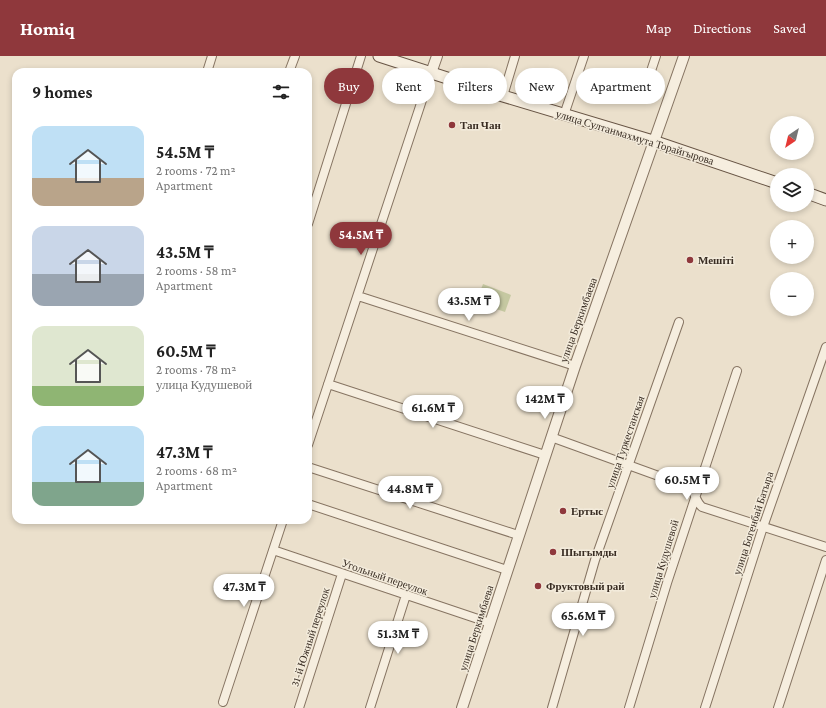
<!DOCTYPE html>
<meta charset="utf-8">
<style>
:root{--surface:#fff;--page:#f6f6f6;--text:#222;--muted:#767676;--accent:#8f383c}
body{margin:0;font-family:"Crimson Pro",serif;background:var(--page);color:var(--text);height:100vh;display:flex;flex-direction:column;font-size:15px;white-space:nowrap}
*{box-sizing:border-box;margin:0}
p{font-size:13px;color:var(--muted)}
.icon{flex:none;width:22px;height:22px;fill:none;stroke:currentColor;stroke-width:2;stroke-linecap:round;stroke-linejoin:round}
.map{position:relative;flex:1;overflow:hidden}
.details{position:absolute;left:12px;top:12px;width:300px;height:456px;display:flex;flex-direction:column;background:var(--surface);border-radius:12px;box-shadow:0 2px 6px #0003}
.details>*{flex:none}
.guide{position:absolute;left:324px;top:12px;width:380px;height:36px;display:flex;gap:8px}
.needle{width:26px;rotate:215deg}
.buttons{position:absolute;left:770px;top:60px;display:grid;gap:8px}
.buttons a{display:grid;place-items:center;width:44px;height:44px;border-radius:50%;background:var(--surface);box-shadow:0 2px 6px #0003;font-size:20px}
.price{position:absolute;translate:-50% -34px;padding:0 9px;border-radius:14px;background:#fff;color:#222;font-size:13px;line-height:26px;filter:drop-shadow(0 1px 2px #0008)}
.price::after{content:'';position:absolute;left:50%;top:24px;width:12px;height:9px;margin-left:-6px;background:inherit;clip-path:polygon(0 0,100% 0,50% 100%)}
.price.selected{background:var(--accent);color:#fff}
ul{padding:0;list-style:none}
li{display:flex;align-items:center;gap:12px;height:100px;padding:0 20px}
li span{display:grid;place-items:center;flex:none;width:112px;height:80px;border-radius:12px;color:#555}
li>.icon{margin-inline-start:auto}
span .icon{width:48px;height:48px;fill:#fffc;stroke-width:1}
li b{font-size:17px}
h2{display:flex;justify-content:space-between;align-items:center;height:48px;padding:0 20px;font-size:17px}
.tag{padding:0 14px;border-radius:18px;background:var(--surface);box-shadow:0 2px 6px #0003;font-size:14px;line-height:36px}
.tag.selected{background:var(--accent);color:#fff}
header{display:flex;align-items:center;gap:24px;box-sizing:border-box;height:56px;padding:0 20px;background:var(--accent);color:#fff}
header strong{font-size:19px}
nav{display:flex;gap:22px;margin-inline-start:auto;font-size:14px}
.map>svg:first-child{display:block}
.green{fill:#c5c8a1}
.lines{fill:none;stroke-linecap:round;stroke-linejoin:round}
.minor-casing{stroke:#867462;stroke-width:10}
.tertiary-casing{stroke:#867462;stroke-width:12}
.secondary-casing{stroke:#685545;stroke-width:13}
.minor{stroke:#f6eedf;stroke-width:8}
.tertiary{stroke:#f6eedf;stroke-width:10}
.secondary{stroke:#f6eedf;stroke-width:11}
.poi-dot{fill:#8f383c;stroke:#f3ebdb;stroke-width:1.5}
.labels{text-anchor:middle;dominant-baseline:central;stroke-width:3;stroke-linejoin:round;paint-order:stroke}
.poi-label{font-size:11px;font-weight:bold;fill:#392d23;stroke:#f3ebdb;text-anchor:start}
.street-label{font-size:11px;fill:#392d23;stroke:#f3ebdb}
</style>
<header>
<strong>Homiq</strong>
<nav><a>Map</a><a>Directions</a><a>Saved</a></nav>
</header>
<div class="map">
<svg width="826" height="652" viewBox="0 0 826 652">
<rect width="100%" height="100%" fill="#ebe0cc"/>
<!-- green -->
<path class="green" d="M483,228L511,239L505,256L476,246Z"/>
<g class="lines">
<!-- minor casing -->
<g class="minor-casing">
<path id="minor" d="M207,16L212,0
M289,16L295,0
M643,39L656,0
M503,40L515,0
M564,59L584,0
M308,168L361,0
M358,240L575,310
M328,328L545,399
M551,381L689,431C696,437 695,445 702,451L826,491
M308,389L431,17
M308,411L518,479
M308,448L507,514
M273,494L490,567
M223,646L283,464
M299,652L342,518
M370,652L406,539
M552,652L595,504L679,266
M629,652L667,527L737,315
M705,652L763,471L826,291
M778,652L826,504"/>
</g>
<!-- tertiary casing -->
<g class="tertiary-casing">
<path id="tertiary" d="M431,17L437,0
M462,652L575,310L684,0"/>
</g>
<!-- secondary casing -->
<g class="secondary-casing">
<path id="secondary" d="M379,0L503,40L653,85L777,127
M807,137L826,144"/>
</g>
<!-- minor -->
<use href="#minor" class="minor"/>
<!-- tertiary -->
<use href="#tertiary" class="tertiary"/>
<!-- secondary -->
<use href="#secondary" class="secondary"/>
</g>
<!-- markers -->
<g class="poi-dot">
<circle cx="452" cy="69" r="4"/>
<circle cx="690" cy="204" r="4"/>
<circle cx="563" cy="455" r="4"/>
<circle cx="553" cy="496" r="4"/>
<circle cx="538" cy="530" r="4"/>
</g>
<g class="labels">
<!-- poi labels -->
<g class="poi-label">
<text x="460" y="69">Тап Чан</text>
<text x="698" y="204">Мешіті</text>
<text x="571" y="455">Ертыс</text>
<text x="561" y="496">Шыгымды</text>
<text x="546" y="530">Фруктовый рай</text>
</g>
<!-- street labels -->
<g class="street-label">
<text transform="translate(635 81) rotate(17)">улица Султанмахмута Торайгырова</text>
<text transform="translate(578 264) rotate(-70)">улица Беркимбаева</text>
<text transform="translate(625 386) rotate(-71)">улица Туркестанская</text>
<text transform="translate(753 467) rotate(-72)">улица Богенбай Батыра</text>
<text transform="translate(663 503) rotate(-73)">улица Кудушевой</text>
<text transform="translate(385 521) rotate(19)">Угольный переулок</text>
<text transform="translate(476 572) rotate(-72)">улица Беркимбаева</text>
<text transform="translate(310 581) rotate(-72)">31-й Южный переулок</text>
</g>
</g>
</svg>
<div class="buttons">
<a><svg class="needle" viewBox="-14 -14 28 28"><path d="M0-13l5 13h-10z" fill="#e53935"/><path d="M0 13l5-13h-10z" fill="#767676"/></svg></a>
<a><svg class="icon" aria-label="layers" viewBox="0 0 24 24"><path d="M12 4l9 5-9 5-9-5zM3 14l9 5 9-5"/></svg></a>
<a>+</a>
<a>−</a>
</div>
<b class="price selected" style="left:361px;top:200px">54.5M ₸</b>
<b class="price" style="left:469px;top:266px">43.5M ₸</b>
<b class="price" style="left:545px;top:364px">142M ₸</b>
<b class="price" style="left:433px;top:373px">61.6M ₸</b>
<b class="price" style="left:687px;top:445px">60.5M ₸</b>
<b class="price" style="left:410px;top:454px">44.8M ₸</b>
<b class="price" style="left:244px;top:552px">47.3M ₸</b>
<b class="price" style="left:583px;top:581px">65.6M ₸</b>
<b class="price" style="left:398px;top:599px">51.3M ₸</b>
<div class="guide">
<a class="tag selected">Buy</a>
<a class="tag">Rent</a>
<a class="tag">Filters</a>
<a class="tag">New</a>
<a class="tag">Apartment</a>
</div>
<section class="details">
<h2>9 homes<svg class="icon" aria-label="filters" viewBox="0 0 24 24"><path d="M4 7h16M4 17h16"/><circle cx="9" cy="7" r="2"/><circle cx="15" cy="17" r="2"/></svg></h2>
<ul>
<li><span style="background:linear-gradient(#bfe0f5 65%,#b9a48a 0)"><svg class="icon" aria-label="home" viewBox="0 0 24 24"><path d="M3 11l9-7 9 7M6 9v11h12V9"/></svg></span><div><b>54.5M ₸</b><p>2 rooms · 72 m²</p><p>Apartment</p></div></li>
<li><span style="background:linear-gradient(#c9d6e8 60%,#9aa5b1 0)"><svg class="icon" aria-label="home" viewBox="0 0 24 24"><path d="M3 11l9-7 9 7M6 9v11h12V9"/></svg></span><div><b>43.5M ₸</b><p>2 rooms · 58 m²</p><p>Apartment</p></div></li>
<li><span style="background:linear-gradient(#dfe7d0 75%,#8fb573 0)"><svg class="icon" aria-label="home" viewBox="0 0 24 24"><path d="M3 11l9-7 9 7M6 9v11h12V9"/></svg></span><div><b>60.5M ₸</b><p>2 rooms · 78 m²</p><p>улица Кудушевой</p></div></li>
<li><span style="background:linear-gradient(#bfe0f5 70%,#7fa58c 0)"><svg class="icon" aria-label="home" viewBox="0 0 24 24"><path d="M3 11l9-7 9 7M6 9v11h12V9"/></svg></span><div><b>47.3M ₸</b><p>2 rooms · 68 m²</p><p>Apartment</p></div></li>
</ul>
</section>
</div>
